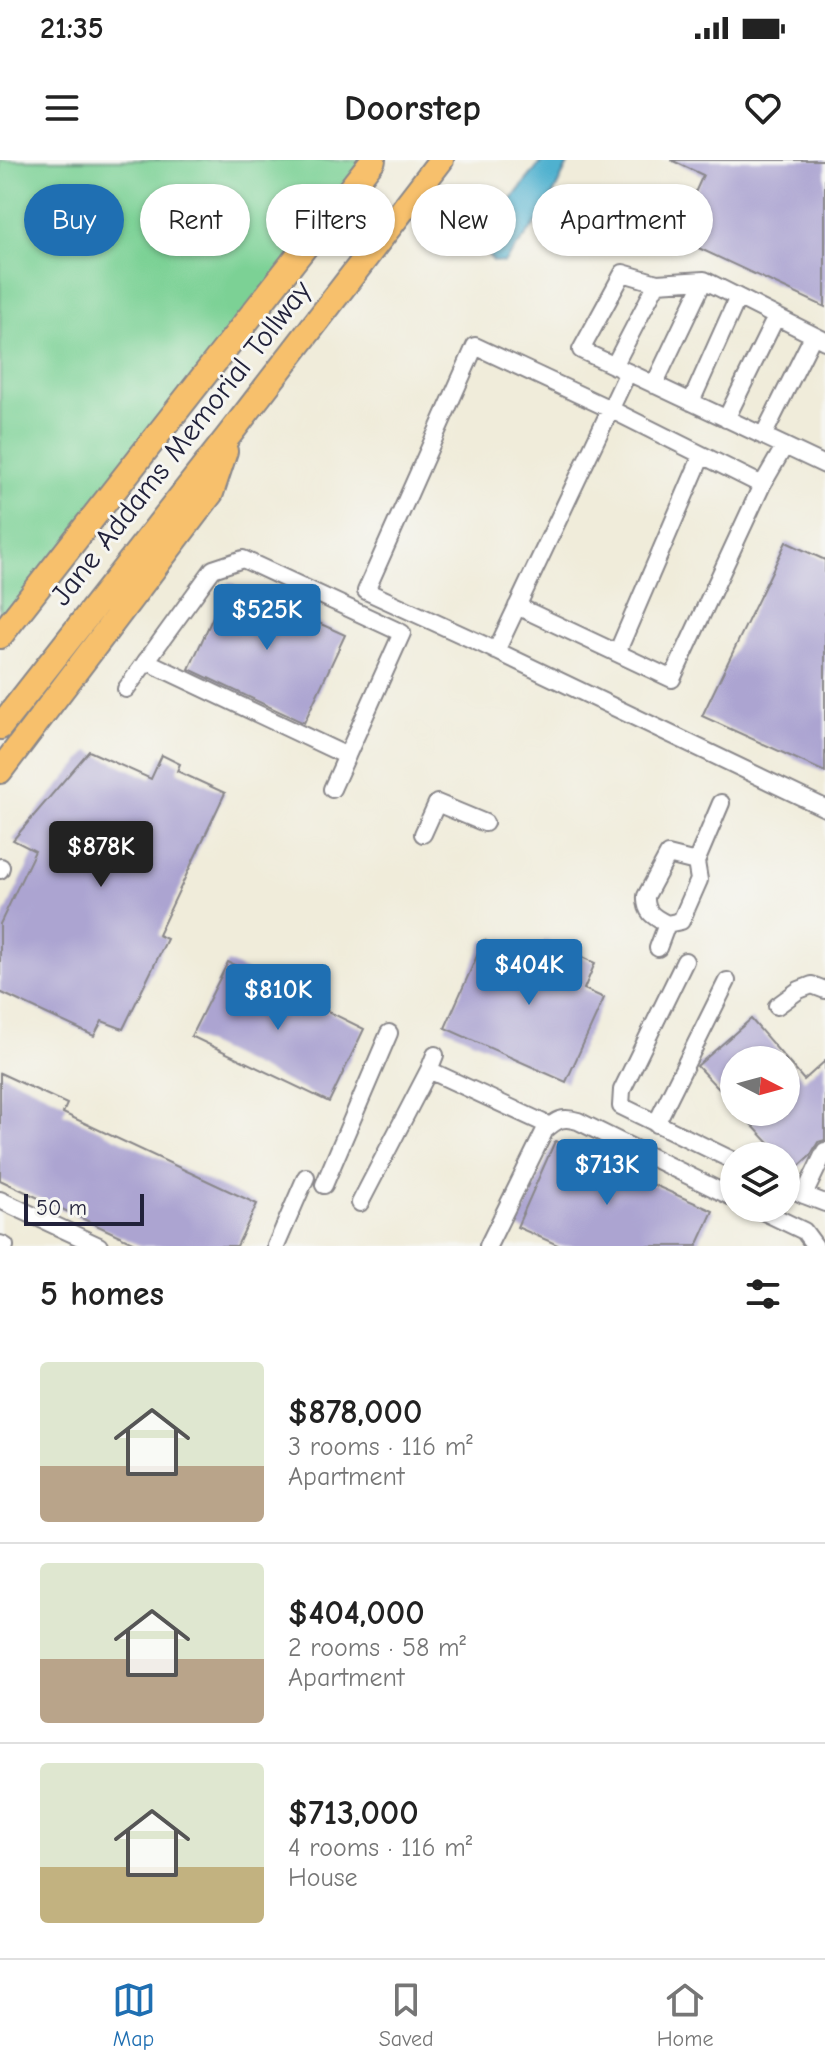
<!DOCTYPE html>
<meta charset="utf-8">
<style>
:root{--surface:#fff;--page:#f6f6f6;--text:#222;--muted:#767676;--line:#e0e0e0;--accent:#1f6fb2}
body{margin:0;font-family:"Comic Neue",sans-serif;background:var(--page);color:var(--text);height:100vh;display:flex;flex-direction:column;font-size:30px;white-space:nowrap}
*{box-sizing:border-box;margin:0}
p{font-size:26px;color:var(--muted)}
.icon{flex:none;width:44px;height:44px;fill:none;stroke:currentColor;stroke-width:2;stroke-linecap:round;stroke-linejoin:round}
.map{position:relative;height:1086px;overflow:hidden}
.side{display:flex;flex-direction:column;background:var(--surface);flex:1}
.side>*{flex:none}
.hud{position:absolute;left:24px;top:24px;width:778px;height:72px;display:flex;gap:16px}
.needle{width:52px;rotate:96deg}
.tools{position:absolute;left:720px;top:886px;display:grid;gap:16px}
.tools a{display:grid;place-items:center;width:80px;height:80px;border-radius:50%;background:var(--surface);box-shadow:0 2px 6px #0004;font-size:40px}
.scale{position:absolute;left:24px;bottom:20px;width:120px;box-sizing:border-box;padding-left:8px;border:4px solid #22223b;border-top:0;font-size:22px;line-height:28px;white-space:nowrap;color:#22223b;-webkit-text-stroke:6px #f6f6f2;paint-order:stroke}
.price{position:absolute;translate:-50% -68px;padding:0 18px;border-radius:8px;background:var(--accent);color:#fff;font-size:26px;line-height:52px;filter:drop-shadow(0 2px 4px #0008)}
.price::after{content:'';position:absolute;left:50%;top:48px;width:24px;height:18px;margin-left:-12px;background:inherit;clip-path:polygon(0 0,100% 0,50% 100%)}
.price.on{background:#222;color:#fff}
ul{padding:0;list-style:none}
li{display:flex;align-items:center;gap:24px;height:200px;padding:0 40px}
li+li{border-top:2px solid var(--line)}
li span{display:grid;place-items:center;flex:none;width:224px;height:160px;border-radius:8px;color:#555}
li>.icon{margin-inline-start:auto}
span .icon{width:96px;height:96px;fill:#fffc;stroke-width:1}
li b{font-size:34px}
h2{display:flex;justify-content:space-between;align-items:center;height:96px;padding:0 40px;font-size:34px}
.chip{padding:0 28px;border-radius:36px;background:var(--surface);box-shadow:0 2px 6px #0004;font-size:28px;line-height:72px}
.chip.on{background:var(--accent);color:#fff}
.status{display:flex;justify-content:space-between;align-items:center;height:56px;padding:0 40px;background:var(--surface);direction:ltr}
.status svg{height:22px;fill:currentColor}
header{display:flex;justify-content:space-between;align-items:center;height:104px;padding:0 40px;background:var(--surface);font-size:36px;font-weight:800}
.tab-bar{display:flex;justify-content:space-around;align-items:center;height:112px;border-top:2px solid var(--line);background:var(--surface);font-size:22px;color:var(--muted)}
.tab-bar a{display:grid;justify-items:center;gap:4px}
.tab-bar .on{color:var(--accent)}
.map>svg:first-child{display:block}
.green{fill:#7bd195;stroke:#4e7a68;stroke-width:2}
.water{fill:#50b1cf;stroke:#396a85;stroke-width:2}
.building{fill:#aca4d1}
.lines{fill:none;stroke-linecap:round;stroke-linejoin:round}
.minor-casing{stroke:#89878a;stroke-width:20}
.highway-casing{stroke:#89878a;stroke-width:28}
.minor{stroke:#fff;stroke-width:16}
.highway{stroke:#f7c06c;stroke-width:24}
.labels{text-anchor:middle;dominant-baseline:central;stroke-width:6;stroke-linejoin:round;paint-order:stroke}
.street-label{font-size:30px;fill:#22223b;stroke:#f6f6f2}
</style>
<div class="status"><b>21:35</b><svg viewBox="0 0 49 12"><path d="M0 12V9h3v3zM5 12V6h3v6zM10 12V3h3v9zM15 12V0h3v12zM26 1h20v11H26zM47 4h2v5h-2z"/></svg></div>
<header><svg class="icon" aria-label="menu" viewBox="0 0 24 24"><path d="M4 6h16M4 12h16M4 18h16"/></svg>Doorstep<svg class="icon" aria-label="heart" viewBox="0 0 24 24"><path d="M12 20l-8-8c-3-5 5-10 8-4 3-6 11-1 8 4z"/></svg></header>
<div class="map">
<svg width="825" height="1086" viewBox="0 0 825 1086">
<rect width="100%" height="100%" fill="#f6f6f2"/>
<filter id="ink" filterUnits="userSpaceOnUse"><feTurbulence type="fractalNoise" baseFrequency=".0125" numOctaves="2"/><feDisplacementMap in="SourceGraphic" scale="16" xChannelSelector="R" yChannelSelector="G"/><feConvolveMatrix kernelMatrix="1 2 1 2 8 2 1 2 1" color-interpolation-filters="sRGB"/></filter>
<filter id="wash" filterUnits="userSpaceOnUse"><feTurbulence type="fractalNoise" baseFrequency=".006" numOctaves="4" result="noise"/><feDisplacementMap in="SourceGraphic" scale="32" xChannelSelector="R" yChannelSelector="G"/><feGaussianBlur stdDeviation="1.8" result="paint"/><feColorMatrix in="noise" values="0 0 0 0 0 0 0 0 0 0 0 0 0 0 0 0 0 1.4 0 .05"/><feComposite in="paint" operator="in"/></filter>
<g filter="url(#wash)">
<rect width="100%" height="100%" fill="#f0ecda"/>
<!-- green -->
<path class="green" d="M0,0H368L0,472Z"/>
<!-- water -->
<path class="water" d="M543,0H570L543,55L504,103L493,101L484,90C494,58 522,26 543,0Z"/>
<g id="blocks">
<!-- building -->
<path class="building" d="M671,0H825V147L675,77L703,15Z
M786,382L825,400V612L702,556Z
M229,422L345,475L304,563L189,509Z
M89,591L151,619L162,595L180,604L177,611L225,633L158,775L167,779L123,869L102,861L94,876L0,832V764L35,691L13,680Z
M484,780L535,803L545,780L595,803L584,829L604,838L566,922L445,868Z
M228,802L364,869L329,942L191,876Z
M751,859L804,920L825,901V980L818,982L810,996L795,1010L786,1001V996H781L740,952H786V900H734V945L697,906Z
M0,913L67,944L63,953L257,1044L237,1086H141L0,1020Z
M555,981L713,1051L697,1086H560L517,1067Z"/>
</g>
</g>
<g filter="url(#ink)">
<use href="#blocks" fill-opacity="0" stroke="#89878a" stroke-width="2"/>
<g class="lines">
<!-- minor casing -->
<g class="minor-casing">
<path id="minor" d="M657,123L704,120
M614,206L657,123L623,113L581,190L825,305
M654,225L704,120L825,181
M691,242L738,137
M726,259L776,157
M763,276L813,176
M762,325L610,249L475,186L366,431L482,484L825,648
M517,446L672,519L762,325L784,287
M496,491L628,212
M617,493L702,295
M146,501L347,596
M126,529L213,409L243,399L402,473L332,629
M423,674L437,643L485,663
M0,710L1,707
M667,764C654,757 645,753 646,736L668,695L696,702
M658,788L667,764L681,761L699,720L696,702L721,643
M685,801L622,930L621,946L734,1001
M777,846L799,830L812,825L825,830
M429,910L550,966
M656,964L727,821
M825,991L804,1035L825,1043
M324,1025L389,873
M786,1026L804,1035
M0,1040L99,1086
M360,1043L429,910L435,895
M756,1048L804,1071L815,1086
M0,1084L5,1086
M276,1086L306,1017
M488,1086L545,970C557,960 562,956 578,961L734,1038"/>
</g>
<!-- highway casing -->
<g class="highway-casing">
<path id="highway" d="M0,476L373,0
M0,567L230,274L441,0
M0,611L211,333L225,291"/>
</g>
<!-- minor -->
<use href="#minor" class="minor"/>
<!-- highway -->
<use href="#highway" class="highway"/>
</g>
</g>
<g class="labels">
<!-- street labels -->
<g class="street-label">
<text transform="translate(181 283) rotate(-52)">Jane Addams Memorial Tollway</text>
</g>
</g>
</svg>
<div class="tools">
<a><svg class="needle" viewBox="-14 -14 28 28"><path d="M0-13l5 13h-10z" fill="#e53935"/><path d="M0 13l5-13h-10z" fill="#767676"/></svg></a>
<a><svg class="icon" aria-label="layers" viewBox="0 0 24 24"><path d="M12 4l9 5-9 5-9-5zM3 14l9 5 9-5"/></svg></a>
</div>
<div class="scale">50 m</div>
<b class="price" style="left:267px;top:492px">$525K</b>
<b class="price on" style="left:101px;top:729px">$878K</b>
<b class="price" style="left:529px;top:847px">$404K</b>
<b class="price" style="left:278px;top:872px">$810K</b>
<b class="price" style="left:607px;top:1047px">$713K</b>
<div class="hud">
<a class="chip on">Buy</a>
<a class="chip">Rent</a>
<a class="chip">Filters</a>
<a class="chip">New</a>
<a class="chip">Apartment</a>
</div>
</div>
<section class="side">
<h2>5 homes<svg class="icon" aria-label="filters" viewBox="0 0 24 24"><path d="M4 7h16M4 17h16"/><circle cx="9" cy="7" r="2"/><circle cx="15" cy="17" r="2"/></svg></h2>
<ul>
<li><span style="background:linear-gradient(#dfe7d0 65%,#b9a48a 0)"><svg class="icon" aria-label="home" viewBox="0 0 24 24"><path d="M3 11l9-7 9 7M6 9v11h12V9"/></svg></span><div><b>$878,000</b><p>3 rooms · 116 m²</p><p>Apartment</p></div></li>
<li><span style="background:linear-gradient(#dfe7d0 60%,#b9a48a 0)"><svg class="icon" aria-label="home" viewBox="0 0 24 24"><path d="M3 11l9-7 9 7M6 9v11h12V9"/></svg></span><div><b>$404,000</b><p>2 rooms · 58 m²</p><p>Apartment</p></div></li>
<li><span style="background:linear-gradient(#dfe7d0 65%,#c2b280 0)"><svg class="icon" aria-label="home" viewBox="0 0 24 24"><path d="M3 11l9-7 9 7M6 9v11h12V9"/></svg></span><div><b>$713,000</b><p>4 rooms · 116 m²</p><p>House</p></div></li>
</ul>
</section>
<nav class="tab-bar">
<a class="on"><svg class="icon" aria-label="map" viewBox="0 0 24 24"><path d="M3 6l6-2 6 2 6-2v14l-6 2-6-2-6 2zM9 4v14M15 6v14"/></svg>Map</a>
<a><svg class="icon" aria-label="saved" viewBox="0 0 24 24"><path d="M7 4h10v16l-5-4-5 4z"/></svg>Saved</a>
<a><svg class="icon" aria-label="home" viewBox="0 0 24 24"><path d="M3 11l9-7 9 7M6 9v11h12V9"/></svg>Home</a>
</nav>
